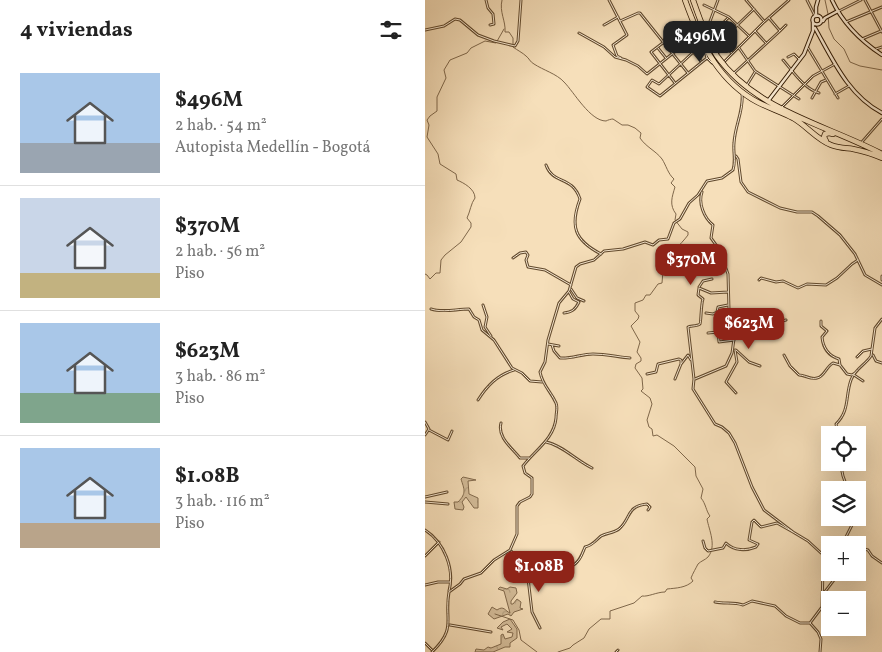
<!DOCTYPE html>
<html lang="es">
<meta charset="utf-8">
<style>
:root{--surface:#fff;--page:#f6f6f6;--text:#222;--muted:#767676;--line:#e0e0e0;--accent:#8f2418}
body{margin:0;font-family:Vollkorn,serif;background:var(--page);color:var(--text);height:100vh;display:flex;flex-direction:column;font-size:19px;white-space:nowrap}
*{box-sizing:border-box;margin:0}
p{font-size:16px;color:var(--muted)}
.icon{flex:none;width:28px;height:28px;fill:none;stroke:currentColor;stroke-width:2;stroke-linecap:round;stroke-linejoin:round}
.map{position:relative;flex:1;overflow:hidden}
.panel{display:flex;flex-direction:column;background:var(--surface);width:425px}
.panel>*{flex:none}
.tools{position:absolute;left:396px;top:426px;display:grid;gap:10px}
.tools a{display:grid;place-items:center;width:45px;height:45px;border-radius:0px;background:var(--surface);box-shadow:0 5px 20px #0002;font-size:25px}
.price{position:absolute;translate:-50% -42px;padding:0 11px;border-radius:10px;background:var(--accent);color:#fff;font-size:16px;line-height:32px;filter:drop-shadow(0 1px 2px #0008)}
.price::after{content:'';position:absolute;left:50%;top:30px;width:15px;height:11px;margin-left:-8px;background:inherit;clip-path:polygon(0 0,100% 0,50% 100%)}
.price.active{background:#222;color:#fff}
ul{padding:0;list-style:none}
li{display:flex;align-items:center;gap:15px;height:125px;padding:0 20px}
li+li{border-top:1px solid var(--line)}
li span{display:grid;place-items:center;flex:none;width:140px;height:100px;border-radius:0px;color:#555}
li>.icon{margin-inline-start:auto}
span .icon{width:60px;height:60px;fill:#fffc;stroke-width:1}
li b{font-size:21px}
h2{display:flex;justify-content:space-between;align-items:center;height:60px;padding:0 20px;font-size:21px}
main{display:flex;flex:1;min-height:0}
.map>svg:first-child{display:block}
.forest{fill:url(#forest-crowns);stroke:#826a4d}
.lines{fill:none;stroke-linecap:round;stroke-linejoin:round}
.stream{stroke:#7f674a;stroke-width:1}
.street-casing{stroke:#624a2e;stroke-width:3}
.secondary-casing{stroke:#301800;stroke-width:4.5}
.highway-casing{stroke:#301800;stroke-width:6}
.street{stroke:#f9ead2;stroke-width:1}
.secondary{stroke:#f9ead2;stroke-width:2.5}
.highway{stroke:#f6dfba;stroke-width:4.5}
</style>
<main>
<section class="panel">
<h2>4 viviendas<svg class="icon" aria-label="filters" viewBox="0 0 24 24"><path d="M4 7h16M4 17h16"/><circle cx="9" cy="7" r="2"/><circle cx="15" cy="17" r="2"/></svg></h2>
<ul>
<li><span style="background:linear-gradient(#a9c7e8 70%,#9aa5b1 0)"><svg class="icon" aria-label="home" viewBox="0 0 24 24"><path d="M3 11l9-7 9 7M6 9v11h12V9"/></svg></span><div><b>$496M</b><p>2 hab. · 54 m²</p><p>Autopista Medellín - Bogotá</p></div></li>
<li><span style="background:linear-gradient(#c9d6e8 75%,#c2b280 0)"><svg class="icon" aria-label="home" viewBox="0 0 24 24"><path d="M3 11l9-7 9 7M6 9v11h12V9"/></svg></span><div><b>$370M</b><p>2 hab. · 56 m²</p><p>Piso</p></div></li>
<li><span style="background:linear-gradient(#a9c7e8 70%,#7fa58c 0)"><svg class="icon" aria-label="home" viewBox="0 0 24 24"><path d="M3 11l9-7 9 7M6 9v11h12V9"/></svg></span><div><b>$623M</b><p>3 hab. · 86 m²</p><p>Piso</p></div></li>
<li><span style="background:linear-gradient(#a9c7e8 75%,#b9a48a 0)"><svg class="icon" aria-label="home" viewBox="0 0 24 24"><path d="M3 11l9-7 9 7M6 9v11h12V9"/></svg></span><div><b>$1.08B</b><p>3 hab. · 116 m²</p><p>Piso</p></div></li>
</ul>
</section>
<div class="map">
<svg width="457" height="652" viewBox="0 0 457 652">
<defs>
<pattern id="forest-crowns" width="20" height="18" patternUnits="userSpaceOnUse" patternTransform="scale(1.25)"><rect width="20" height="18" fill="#d4bd9a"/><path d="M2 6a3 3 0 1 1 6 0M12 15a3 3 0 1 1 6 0" fill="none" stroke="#b6a283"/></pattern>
</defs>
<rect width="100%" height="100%" fill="#f6dfba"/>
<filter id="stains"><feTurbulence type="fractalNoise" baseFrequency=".004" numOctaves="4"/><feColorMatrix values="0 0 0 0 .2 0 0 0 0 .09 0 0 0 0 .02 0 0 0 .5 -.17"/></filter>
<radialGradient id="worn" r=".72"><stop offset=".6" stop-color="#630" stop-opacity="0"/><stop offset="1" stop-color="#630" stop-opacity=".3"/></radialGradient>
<!-- forest -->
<path class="forest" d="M38,477L51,480L43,481L44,494L53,498V508H49L41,497L37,502L39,507L38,510L30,509L29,502H33C42,493 39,489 36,479Z
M75,587L82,589L85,587L91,588L92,593L86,601V604H88L92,599L96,602L95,608L98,609L89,612L86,616L83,614L69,619L63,614L67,607L72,610C79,605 80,611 85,613L79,591L73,589Z
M85,619L92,629V638L85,643V647H80L68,652H50L51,649L59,650L63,647L66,648L76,644V635L78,634L80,639L87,637L88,633L82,632L87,629L82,624L76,627L78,630L72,628L78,622Z"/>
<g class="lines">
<!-- stream -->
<path class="stream" d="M77,0C74,12 81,21 80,32H84L88,38V47C92,50 98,53 101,56C104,58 105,62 109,64C118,70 132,74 139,82C149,92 165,121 181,121C183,120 186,119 188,119L197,125H203L210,128L216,133L215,138C221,147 231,151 237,159C241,165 243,174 249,179L246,183L250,187C247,197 244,205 251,214L250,220L257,229L263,232V235C255,246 245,251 245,267L238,271L237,283L233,284L225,295H221L218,300L210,303V311L214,316L213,319L206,326L215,342L212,352L216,358V361L211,364L210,368L217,378L218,389L216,391L225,398L227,404L222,420L224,427L227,429L228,436L232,435L249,446L270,467L271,476L278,489L276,498C281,504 281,511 285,516L282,519C284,530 292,546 283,557C280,560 276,561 273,564C271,568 268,573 266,578L268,581C261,588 251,588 242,589L240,592C232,592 223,597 217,596L209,603L185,611V619H176L164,629L159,638L148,645L145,648L133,652
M400,0L403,14L404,28L409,39L419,49L425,62L435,66L457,70
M0,274L2,275L5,279L11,273H15L16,260L20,255L36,242L46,227V223L42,218C45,212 46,203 50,198C50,189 39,183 32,180L31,174L15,164L13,154L2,137L4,125L2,120L5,116L12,111V97L21,78L19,70L25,60L42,53L46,48L60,41L71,43L79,29
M70,614L88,620L94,630L96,640L112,652"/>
<!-- street casing -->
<g class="street-casing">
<path id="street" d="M61,0L63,8L68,14L69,24L65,25
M184,0L202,35L188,45L192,56L196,58
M321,0L339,21
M382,0L390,16
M440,0L457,32
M279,5L304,17L324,36
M414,11L436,0
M195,21L213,13H215L263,73
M421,22L457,7
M179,25L193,17
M280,29L284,24L293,0
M292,29L305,40L292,54
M0,30L19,26L30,19L35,20L53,35L69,41L90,46L93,41L96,0
M254,31L263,41
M330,31L341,43
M355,31L361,25
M154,33L179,47L190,57L201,60L213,66L222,74L272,34
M301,36L329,9
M283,38L303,18
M437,39L456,31
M239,40L248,32
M239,42L226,52L250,83
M277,44L234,84L227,80L222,87L235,96L282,58
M243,46L257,35
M233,48L241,58
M301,48L307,53
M314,48L330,71L374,99
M383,48L413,98
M451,49L457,47
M280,51L282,58L287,63
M269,53L276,61
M363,57L369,54L374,59
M358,60C367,70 379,89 394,93
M300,61L339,22L364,0
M308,74L355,31L344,18
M322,85L330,72
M410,94L424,86
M387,98L396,82L401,80
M357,107L388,76L410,64
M436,143L457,119
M311,156L313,159L316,182L323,192L355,208L372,212H387L393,216L415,235L430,254L440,275L457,285
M121,165C128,185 147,175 155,199C145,226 149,240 176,254
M88,258L95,253L101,252L103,255L101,260L103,267L120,270L146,285
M457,276V280
M334,280L336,278L351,282L358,281L373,288L382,284L401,285L412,278L427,264L433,260
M274,287L278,281L287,279
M146,289L152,298L159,301
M303,292L286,293L274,288L273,295L278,299C276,304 276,323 275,324C273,326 265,326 263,327L269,379L268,389L290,424L297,427L304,433L310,443L327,487L339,510L368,532L383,541L396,553L402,554
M58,305L62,317L60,327L66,336
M6,309C18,313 31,309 44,309L49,317L54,320L57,330L69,340L87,368L97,373L105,381L117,382
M139,313C147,312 150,310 154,302L148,299L144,292
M281,313L288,314L292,312L293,307L303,305
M396,321V326L402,331L397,337C398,348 404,356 414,359L415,365
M316,323L323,324L327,321C339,334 341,324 353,322C356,321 358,321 361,320
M307,328L305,332L310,334
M283,333L293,332L294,342L309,340
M123,344L134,346
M127,345L129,351L135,358C146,359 157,354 168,354C181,354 193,357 205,358
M310,350L312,362L301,382L311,393
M311,350L324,362L335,366
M359,355L365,366L374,375C380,375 386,380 392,378C399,377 401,367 408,363L415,365L422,374L427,375L430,373
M448,355L451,361L457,363
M432,357L438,351L447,349
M222,374L231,372L233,364L254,359L256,360V364L263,355L266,360
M429,375L438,381
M250,379L256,364
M270,379L301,366L307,353L309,339L316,321L313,315L304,310L303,274L299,263V256L286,238L288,225C279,218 273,203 277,192
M53,400C62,386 72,375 89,370
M0,422L4,429L0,435
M76,423C72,437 87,448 95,458H104
M4,430L23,440L27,431
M413,435L411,424C425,410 420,397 426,380C430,369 440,365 446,356L450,328L457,319
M121,442C137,445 152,461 167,468
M415,462L418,476L423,490
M0,497L22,492
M0,502L23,504
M0,530C19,542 30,569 24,591
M278,541L280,548L283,551L298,548L301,543C309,551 321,551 331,547L333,544L324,540L327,522L329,520L336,527L352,523L368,532
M420,542L429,545
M417,545L428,523V518
M432,547L443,550L447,556L457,563
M86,551C97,563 135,575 150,564C156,559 157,554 160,547C168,545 170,541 176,536C181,533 189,533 194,529C206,519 201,506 222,504L225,507L223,510
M0,556L14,542
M101,561L107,612L115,628
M0,585L13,582H25
M399,593L415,572
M290,602C300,604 309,602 318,605L327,601L350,606L361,616L375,623H385
M398,607L405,613
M25,625L66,632
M415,628L428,632
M0,643L7,650
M7,652C32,628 19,620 24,592L35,584L39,579L56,573L69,560L85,550L92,534V506L95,502L105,497L107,494V478L100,473L98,466C110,450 129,439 131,418C131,412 133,408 131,403C125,390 118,386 115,372L120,362L123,340L134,303L144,291L151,267L155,264L169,260L179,251L198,249L220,242L228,245L234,240L243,239L249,223L255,219L264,203L273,195L282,181L297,178L308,170C311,160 308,152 309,143C310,125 319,110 317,93
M191,652L193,650
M395,652L396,639L393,632L385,623L397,607L398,568L402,554L405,553"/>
</g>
<!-- secondary casing -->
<g class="secondary-casing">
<path id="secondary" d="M407,0C418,24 436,41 457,55
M387.5 20a4.5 4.5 0 1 1 9 0a4.5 4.5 0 1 1-9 0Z
M391,16V7L393,0
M398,21L400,18L413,11
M390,28C408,60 423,95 457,113
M343,101L379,54L388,31V22"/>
</g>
<!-- highway casing -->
<g class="highway-casing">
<path id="highway" d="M260,0C274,39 290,76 327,99C340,107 355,111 368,118C382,126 391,139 406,145C413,148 421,148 428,149C438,151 448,154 457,158
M268,0C275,19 281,39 292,56C331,111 400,124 457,154
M401,141L399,137L400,134L404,133L408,134"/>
</g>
<!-- street -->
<use href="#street" class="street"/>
<!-- secondary -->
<use href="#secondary" class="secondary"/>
<!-- highway -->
<use href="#highway" class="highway"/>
</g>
<rect width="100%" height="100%" filter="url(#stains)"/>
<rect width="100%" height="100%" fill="url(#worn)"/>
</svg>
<div class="tools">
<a><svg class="icon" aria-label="locate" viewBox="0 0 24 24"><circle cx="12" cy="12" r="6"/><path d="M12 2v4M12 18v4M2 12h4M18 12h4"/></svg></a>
<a><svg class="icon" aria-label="layers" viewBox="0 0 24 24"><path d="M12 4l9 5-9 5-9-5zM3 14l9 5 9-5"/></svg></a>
<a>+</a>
<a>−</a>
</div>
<b class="price active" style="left:275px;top:63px">$496M</b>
<b class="price" style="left:266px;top:286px">$370M</b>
<b class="price" style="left:324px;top:350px">$623M</b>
<b class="price" style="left:114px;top:593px">$1.08B</b>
</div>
</main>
